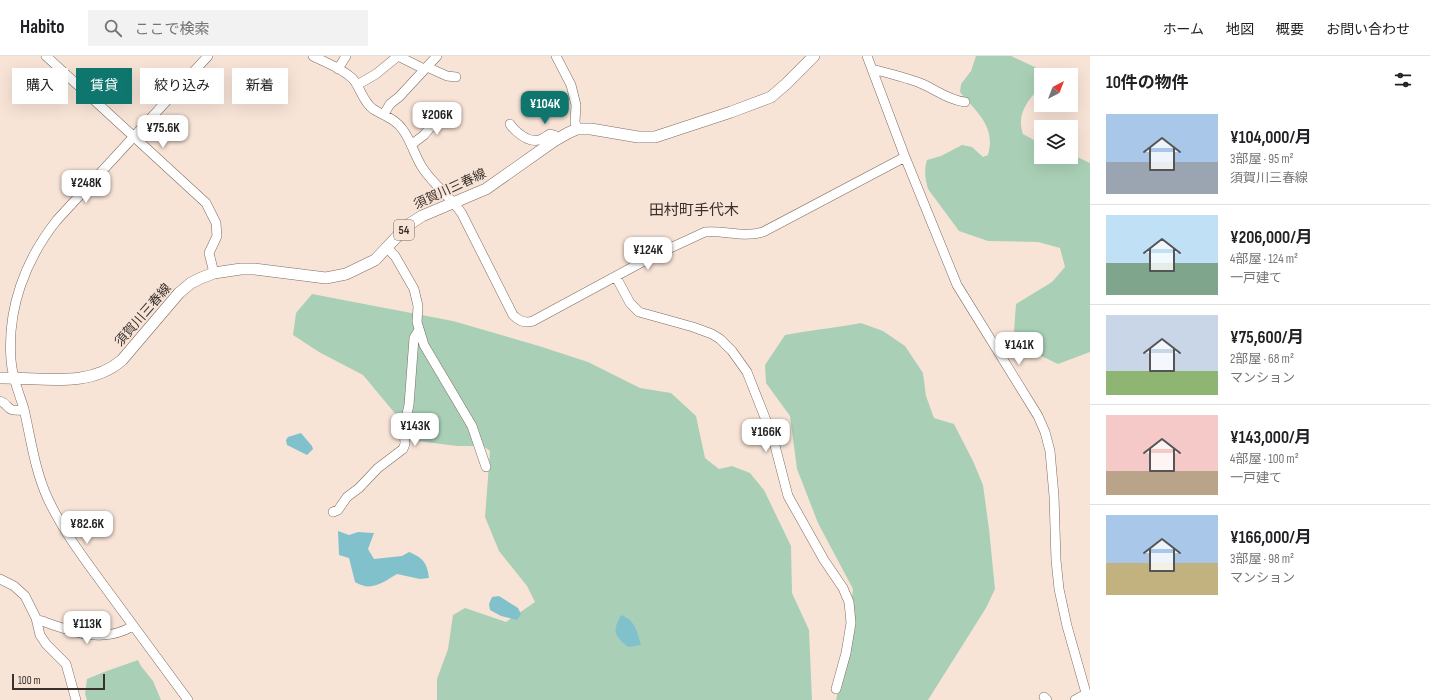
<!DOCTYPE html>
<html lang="ja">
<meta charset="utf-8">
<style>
:root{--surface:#fff;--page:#f2f2f2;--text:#202124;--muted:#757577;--line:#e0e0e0;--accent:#0f766e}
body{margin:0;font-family:"Sofia Sans Condensed","Noto Sans JP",sans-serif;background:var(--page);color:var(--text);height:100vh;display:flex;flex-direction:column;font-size:15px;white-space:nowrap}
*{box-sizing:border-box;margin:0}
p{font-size:13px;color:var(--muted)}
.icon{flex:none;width:22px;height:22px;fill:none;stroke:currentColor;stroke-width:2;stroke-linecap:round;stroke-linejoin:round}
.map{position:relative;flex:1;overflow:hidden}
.panel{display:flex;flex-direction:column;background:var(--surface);width:340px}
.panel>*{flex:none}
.guide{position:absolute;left:12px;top:12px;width:380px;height:36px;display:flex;gap:8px}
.needle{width:26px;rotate:42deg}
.tools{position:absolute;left:1034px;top:12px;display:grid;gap:8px}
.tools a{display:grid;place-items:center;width:44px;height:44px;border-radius:0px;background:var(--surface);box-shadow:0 4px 16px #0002;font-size:20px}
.scale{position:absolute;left:12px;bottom:10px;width:93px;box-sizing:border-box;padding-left:4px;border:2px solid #39312c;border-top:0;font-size:11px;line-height:14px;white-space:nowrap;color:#39312c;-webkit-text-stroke:3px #f8e4d7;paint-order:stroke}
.price{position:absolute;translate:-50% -34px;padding:0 9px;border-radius:8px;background:#fff;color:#222;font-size:13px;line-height:26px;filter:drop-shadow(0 1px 2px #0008)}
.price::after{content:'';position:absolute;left:50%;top:24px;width:12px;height:9px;margin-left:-6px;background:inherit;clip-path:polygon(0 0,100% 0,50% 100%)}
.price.current{background:var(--accent);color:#fff}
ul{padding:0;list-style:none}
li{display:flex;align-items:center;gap:12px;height:100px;padding:0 16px}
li+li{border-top:1px solid var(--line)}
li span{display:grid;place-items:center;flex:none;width:112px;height:80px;border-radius:0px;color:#555}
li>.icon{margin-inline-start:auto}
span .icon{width:48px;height:48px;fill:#fffc;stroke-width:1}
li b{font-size:17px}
h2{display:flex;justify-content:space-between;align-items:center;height:48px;padding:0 16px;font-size:17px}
.chip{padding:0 14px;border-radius:0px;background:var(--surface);box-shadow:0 4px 16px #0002;font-size:14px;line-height:36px}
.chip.current{background:var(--accent);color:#fff}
header{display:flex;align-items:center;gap:24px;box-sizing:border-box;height:56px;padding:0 20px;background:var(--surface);border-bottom:1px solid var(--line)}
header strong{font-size:19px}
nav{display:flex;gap:22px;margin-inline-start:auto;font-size:14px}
.search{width:280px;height:36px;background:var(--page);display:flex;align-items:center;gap:10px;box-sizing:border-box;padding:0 14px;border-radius:0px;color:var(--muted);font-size:15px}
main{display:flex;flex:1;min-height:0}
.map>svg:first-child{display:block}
.green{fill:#a9d0b6}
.water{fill:#81c1cb}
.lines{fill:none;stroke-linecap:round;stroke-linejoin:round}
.minor-casing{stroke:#7d6b60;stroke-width:10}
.major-casing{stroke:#7d6b60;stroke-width:12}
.minor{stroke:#fff;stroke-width:9}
.major{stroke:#fff;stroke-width:11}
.labels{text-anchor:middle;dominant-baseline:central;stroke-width:3;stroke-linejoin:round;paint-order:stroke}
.shield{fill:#f8e4d7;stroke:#72675f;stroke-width:1}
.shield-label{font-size:12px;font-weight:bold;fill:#39312c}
.street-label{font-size:13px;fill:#39312c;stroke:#f8e4d7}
.quarter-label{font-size:15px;fill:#39312c;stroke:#f8e4d7}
</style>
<header>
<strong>Habito</strong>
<div class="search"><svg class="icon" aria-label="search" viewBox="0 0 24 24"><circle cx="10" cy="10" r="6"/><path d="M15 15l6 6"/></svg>ここで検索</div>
<nav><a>ホーム</a><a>地図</a><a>概要</a><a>お問い合わせ</a></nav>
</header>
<main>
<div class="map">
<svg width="1090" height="644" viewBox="0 0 1090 644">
<rect width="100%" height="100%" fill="#f8e4d7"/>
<!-- green -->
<path class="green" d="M976,0H1011L1041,14L1042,19H1041V30C1028,44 1016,58 1023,78L1041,88V101H1071V98L1090,107V296L1058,308L1027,293L1014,275L1016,248L1052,226L1065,211L1060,192L1038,186L988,185L959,175L928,133C925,122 924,114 927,104L941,100L962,89L972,91L983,101L988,99C996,70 977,57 960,36L961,28L971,15Z
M312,238L453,265L539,290L588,306L640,332L671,337L696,360L705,402L719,413L732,410L750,417L764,434L791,490L792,537L809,574L812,644H437V623L448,593L453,559L465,552L506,566L535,546L527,530L499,495L485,461L490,395L483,390H457L418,385L363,319L319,296L293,279L296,257Z
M861,267L883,275L905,290L923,317L926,340L934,362L954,368L973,405L983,429L989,473L995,533L986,552L928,644H836L844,607L853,533L818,467L797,413L790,360L766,327L765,309L785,279C810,274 836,272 861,267Z
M138,604L141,610L153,625L161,644H87L85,638L87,623L104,616Z"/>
<!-- water -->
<path class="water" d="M301,377L312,390L313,393L307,399L287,389L286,384L288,381Z
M338,475L349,479L358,476L374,477L368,493L374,503L402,500L409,496C423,502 427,506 429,522L420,523L397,518C382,527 371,536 355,526L349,502L339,499Z
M499,540L518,552L521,558L517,564L501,560L490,554L489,548L492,541Z
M621,559C635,564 637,575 641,589L628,591C614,579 612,576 621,559Z"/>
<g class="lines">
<!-- minor casing -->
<g class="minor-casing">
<path id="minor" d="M46,0L206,147L216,167L217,180L209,197L214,217
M313,0C326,7 342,12 353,23C361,33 363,46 373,53C384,60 396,63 403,74C412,86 415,102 424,114C435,130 452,142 462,158L513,259C519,265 525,268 533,265L655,199L705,176C725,174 743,182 763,176L905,101
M398,0L424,13
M556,0L571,29L576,49L575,66L577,73
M867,0L905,101L957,229L1038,360L1045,376L1050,395L1054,440L1056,504L1059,533L1067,570L1088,644
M427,11L447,20L456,21
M338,13L346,0
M872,13C888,17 904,21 920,27C935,33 948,44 965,46
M357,29L376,18L398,0
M384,58L390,48L399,41L437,0
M510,68C515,76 529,87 539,84C543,83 546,80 550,78L554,79V85
M411,89L424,79L434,67L451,52
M387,192L395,200L414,233L418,250L417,266L424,289L472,370L486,411
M616,221L630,247L639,256L693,271L712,278L720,283L732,295L747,316L773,382L788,440L824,504L843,532L849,546L851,567L846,597L836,633
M0,345C12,350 4,356 24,354
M333,456L338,454L347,441L359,432L378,412L403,393L405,388L404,371L409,349L414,282L419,274
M0,523L14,530L25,540L36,562L40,579L46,588L66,608L76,644
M37,564L42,565C73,576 103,588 133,570
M1044,641L1047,644
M188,644C161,607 134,571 107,534C86,505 64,477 48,443C35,415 31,384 24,353C19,337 12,321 11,304C7,253 25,204 57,164L208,0
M1075,644L1086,638"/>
</g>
<!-- major casing -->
<g class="major-casing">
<path id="major" d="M0,322C41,321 89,333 122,304L179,237L191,227L201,222L214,217L241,213H254L326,222L346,218L375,204L408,169L422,160L486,133L554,85L568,77L577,73H591L638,81H655L731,56L771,41L786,28L814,0"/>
</g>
<!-- minor -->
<use href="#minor" class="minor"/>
<!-- major -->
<use href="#major" class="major"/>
</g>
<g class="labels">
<!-- shield labels -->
<rect class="shield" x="394" y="164" width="20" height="20" rx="3"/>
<g class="shield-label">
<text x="404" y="174">54</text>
</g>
<!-- street labels -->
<g class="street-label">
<text transform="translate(450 133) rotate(-25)">須賀川三春線</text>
<text transform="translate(143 259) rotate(-49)">須賀川三春線</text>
</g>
<!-- quarter labels -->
<g class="quarter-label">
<text x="694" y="154">田村町手代木</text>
</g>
</g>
</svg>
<div class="tools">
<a><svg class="needle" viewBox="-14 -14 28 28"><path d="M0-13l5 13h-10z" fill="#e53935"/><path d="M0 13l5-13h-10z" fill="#757577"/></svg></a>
<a><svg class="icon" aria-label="layers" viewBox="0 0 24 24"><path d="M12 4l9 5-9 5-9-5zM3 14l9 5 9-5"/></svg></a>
</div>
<div class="scale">100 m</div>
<b class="price current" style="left:545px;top:69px">¥104K</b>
<b class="price" style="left:437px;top:80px">¥206K</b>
<b class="price" style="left:163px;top:93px">¥75.6K</b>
<b class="price" style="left:86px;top:148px">¥248K</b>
<b class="price" style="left:648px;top:215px">¥124K</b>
<b class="price" style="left:1019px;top:310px">¥141K</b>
<b class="price" style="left:415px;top:391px">¥143K</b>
<b class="price" style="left:766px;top:397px">¥166K</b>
<b class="price" style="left:87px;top:489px">¥82.6K</b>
<b class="price" style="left:87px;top:589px">¥113K</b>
<div class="guide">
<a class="chip">購入</a>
<a class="chip current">賃貸</a>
<a class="chip">絞り込み</a>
<a class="chip">新着</a>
</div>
</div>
<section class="panel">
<h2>10件の物件<svg class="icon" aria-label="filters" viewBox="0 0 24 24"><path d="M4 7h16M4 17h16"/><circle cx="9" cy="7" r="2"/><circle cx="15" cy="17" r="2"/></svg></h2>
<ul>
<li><span style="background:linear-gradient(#a9c7e8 60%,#9aa5b1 0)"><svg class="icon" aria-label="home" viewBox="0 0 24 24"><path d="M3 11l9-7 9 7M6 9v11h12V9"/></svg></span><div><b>¥104,000/月</b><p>3部屋 · 95 m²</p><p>須賀川三春線</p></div></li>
<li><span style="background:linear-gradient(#bfe0f5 60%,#7fa58c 0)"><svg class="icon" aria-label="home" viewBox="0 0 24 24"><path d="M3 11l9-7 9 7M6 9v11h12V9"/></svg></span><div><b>¥206,000/月</b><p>4部屋 · 124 m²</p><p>一戸建て</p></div></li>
<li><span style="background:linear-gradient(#c9d6e8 70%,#8fb573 0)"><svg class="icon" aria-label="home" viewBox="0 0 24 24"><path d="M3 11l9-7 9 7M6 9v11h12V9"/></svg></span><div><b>¥75,600/月</b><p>2部屋 · 68 m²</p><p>マンション</p></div></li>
<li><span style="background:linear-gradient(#f6c9c9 70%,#b9a48a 0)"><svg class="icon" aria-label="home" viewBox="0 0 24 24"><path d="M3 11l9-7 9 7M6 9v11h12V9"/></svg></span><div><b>¥143,000/月</b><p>4部屋 · 100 m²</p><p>一戸建て</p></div></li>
<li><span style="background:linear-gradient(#a9c7e8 60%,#c2b280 0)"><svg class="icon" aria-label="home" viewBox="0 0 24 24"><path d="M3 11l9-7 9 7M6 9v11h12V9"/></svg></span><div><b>¥166,000/月</b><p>3部屋 · 98 m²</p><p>マンション</p></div></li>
</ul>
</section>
</main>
